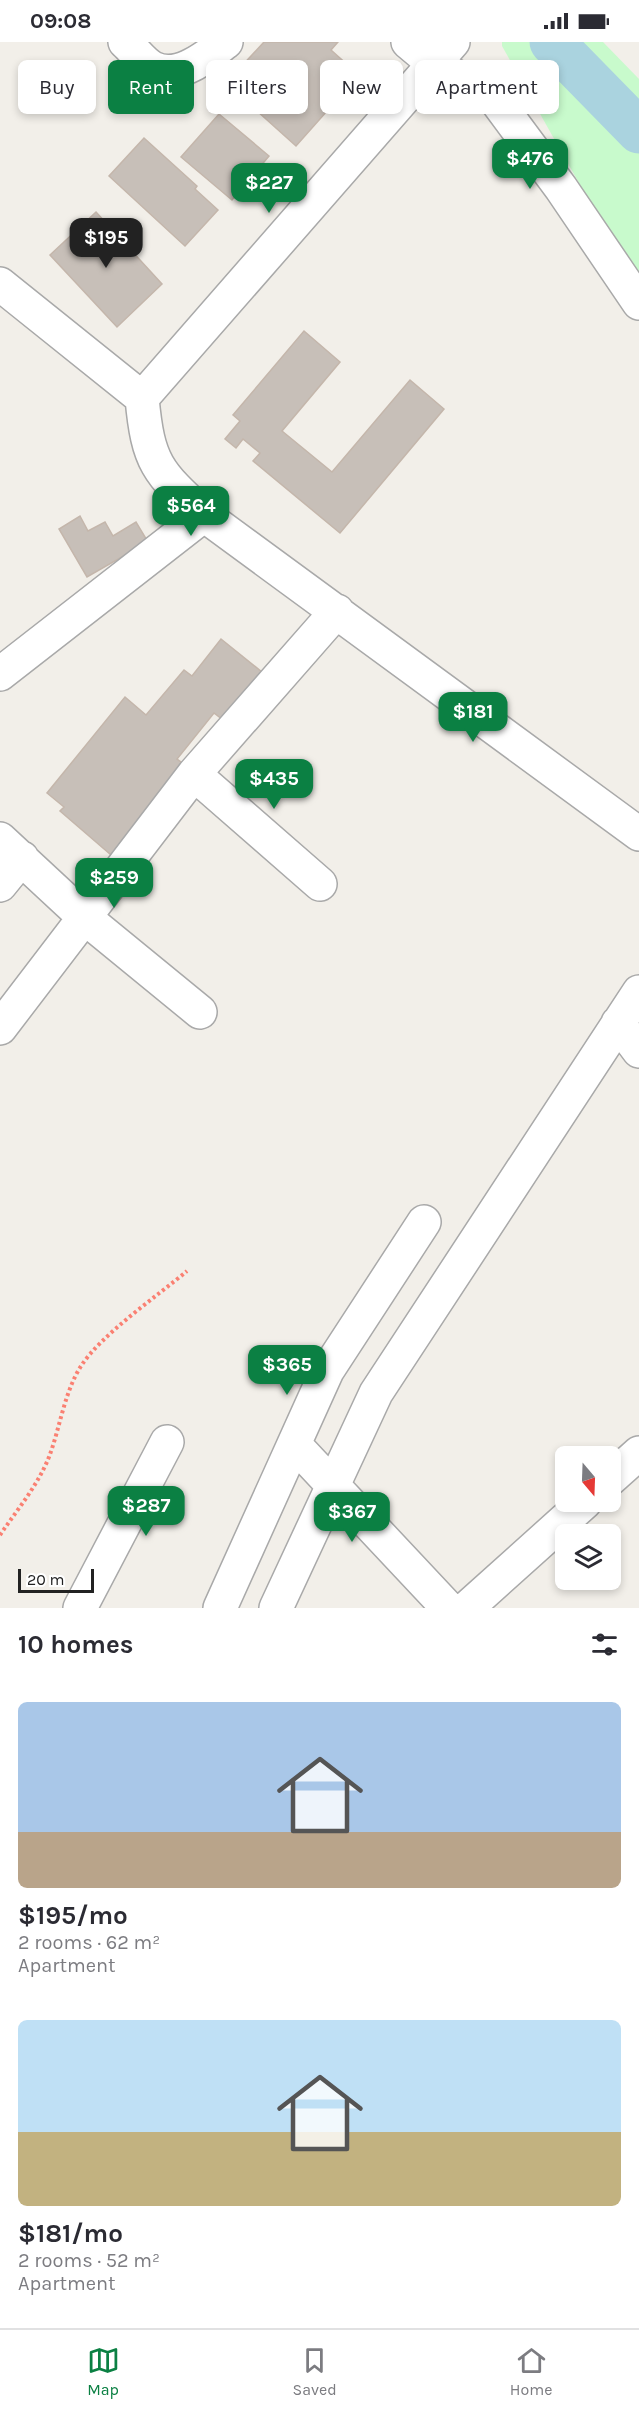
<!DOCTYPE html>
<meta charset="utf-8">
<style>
:root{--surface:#fff;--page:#f7f7f7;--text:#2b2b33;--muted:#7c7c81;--line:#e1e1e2;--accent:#0b8043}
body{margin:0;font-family:Karla,sans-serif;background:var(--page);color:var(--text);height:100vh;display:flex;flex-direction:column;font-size:22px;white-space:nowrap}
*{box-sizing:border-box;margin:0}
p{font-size:20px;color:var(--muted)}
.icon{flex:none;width:33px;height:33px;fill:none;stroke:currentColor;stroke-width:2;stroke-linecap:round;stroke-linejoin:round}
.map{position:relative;height:1566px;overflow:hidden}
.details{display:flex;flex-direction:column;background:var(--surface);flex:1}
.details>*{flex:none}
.top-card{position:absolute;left:18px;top:18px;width:603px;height:54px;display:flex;gap:12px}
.needle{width:39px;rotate:161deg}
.tools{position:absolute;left:555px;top:1404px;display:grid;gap:12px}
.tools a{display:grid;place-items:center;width:66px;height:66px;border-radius:9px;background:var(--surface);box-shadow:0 3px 9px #0003;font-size:30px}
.scale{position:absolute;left:18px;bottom:15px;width:76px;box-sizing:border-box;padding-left:6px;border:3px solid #222;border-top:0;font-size:16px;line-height:21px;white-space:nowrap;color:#222;-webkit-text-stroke:4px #fff;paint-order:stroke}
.price{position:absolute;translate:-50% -51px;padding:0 14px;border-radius:12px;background:var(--accent);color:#fff;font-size:20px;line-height:39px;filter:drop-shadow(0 2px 3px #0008)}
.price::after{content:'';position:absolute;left:50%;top:36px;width:18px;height:14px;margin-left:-9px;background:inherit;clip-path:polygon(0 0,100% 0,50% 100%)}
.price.on{background:#222;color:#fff}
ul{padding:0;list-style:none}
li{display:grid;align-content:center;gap:12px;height:318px;padding:0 18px}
li span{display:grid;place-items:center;height:186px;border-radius:9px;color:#555}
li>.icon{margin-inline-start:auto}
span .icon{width:108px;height:108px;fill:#fffc;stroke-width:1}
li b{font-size:26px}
h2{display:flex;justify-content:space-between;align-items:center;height:72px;padding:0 18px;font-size:26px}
.chip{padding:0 21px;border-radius:9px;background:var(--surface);box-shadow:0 3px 9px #0003;font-size:21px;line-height:54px}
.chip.on{background:var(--accent);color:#fff}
.status{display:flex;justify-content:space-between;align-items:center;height:42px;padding:0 30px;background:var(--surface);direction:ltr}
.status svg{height:16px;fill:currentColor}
.menu{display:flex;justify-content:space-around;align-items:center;height:84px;border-top:2px solid var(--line);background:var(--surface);font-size:16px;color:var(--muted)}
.menu a{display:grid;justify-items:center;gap:3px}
.menu .on{color:var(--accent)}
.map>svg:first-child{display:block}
.park{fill:#c8facc}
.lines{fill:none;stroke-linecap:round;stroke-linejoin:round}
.river{stroke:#aad3df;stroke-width:45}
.building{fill:#c7bfb8;stroke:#c4b6ab;stroke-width:1.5}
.minor-casing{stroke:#a9a9a9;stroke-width:36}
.path{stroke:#fa8072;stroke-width:4;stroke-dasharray:3 3;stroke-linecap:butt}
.minor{stroke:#fff;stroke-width:33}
</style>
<div class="status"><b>09:08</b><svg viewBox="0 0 49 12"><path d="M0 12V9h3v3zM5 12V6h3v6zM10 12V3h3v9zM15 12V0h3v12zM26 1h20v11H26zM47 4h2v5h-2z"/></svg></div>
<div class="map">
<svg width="639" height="1566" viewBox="0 0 639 1566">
<rect width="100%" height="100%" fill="#f2efe9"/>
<!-- park -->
<path class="park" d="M502,0H603L639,37V248L502,4Z"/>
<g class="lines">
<!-- river -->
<path class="river" d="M552,0L639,89"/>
</g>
<!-- building -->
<path class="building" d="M264,0H338L331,8L359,33L296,104L226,41Z
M219,72L269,114L232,158L181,115Z
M144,96L197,144L195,147L218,168L185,204L109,134Z
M96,170L162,242L117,285L50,213Z
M304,289L340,320L282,389L332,430L410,338L444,367L340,491L253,419L260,411L243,397L236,406L225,397L240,379L233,373Z
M80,474L88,489L105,480L113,494L136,480L148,500L87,535L59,487Z
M221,597L262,630L223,678L214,671L177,717L192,728L118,819L60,769L64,765L47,751L125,655L146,673L184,628L192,634Z"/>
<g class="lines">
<!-- minor casing -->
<g class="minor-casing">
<path id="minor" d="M125,0C134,8 143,21 153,26C178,39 207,14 226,0
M408,0L433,21L495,57L561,146L639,261
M453,0L142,356C148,421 157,430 204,473L639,792
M0,242L142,356
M0,632L204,473
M194,732L320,842
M0,797L84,875L200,970
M0,843L22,816
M618,981L639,1009
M0,986L194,732L337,569
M294,1402L448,1566
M610,1437L639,1411
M80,1566L167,1400
M220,1566L327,1329L424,1180
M276,1566L376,1351L639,950
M467,1566L585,1460"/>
</g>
<!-- path -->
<path class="path" d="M0,1493C17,1468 38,1443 49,1415C60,1386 64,1351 81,1324C102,1292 156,1255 187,1229"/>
<!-- minor -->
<use href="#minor" class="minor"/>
</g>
</svg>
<div class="tools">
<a><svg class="needle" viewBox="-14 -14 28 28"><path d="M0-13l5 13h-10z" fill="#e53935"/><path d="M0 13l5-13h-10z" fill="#7c7c81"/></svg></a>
<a><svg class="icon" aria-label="layers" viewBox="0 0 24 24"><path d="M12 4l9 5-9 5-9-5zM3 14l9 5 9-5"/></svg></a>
</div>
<div class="scale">20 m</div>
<b class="price" style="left:530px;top:148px">$476</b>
<b class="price" style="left:269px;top:172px">$227</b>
<b class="price on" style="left:106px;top:227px">$195</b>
<b class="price" style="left:191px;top:495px">$564</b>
<b class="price" style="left:473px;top:701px">$181</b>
<b class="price" style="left:274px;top:768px">$435</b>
<b class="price" style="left:114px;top:867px">$259</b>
<b class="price" style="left:287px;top:1354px">$365</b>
<b class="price" style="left:146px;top:1495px">$287</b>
<b class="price" style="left:352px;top:1501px">$367</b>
<div class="top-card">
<a class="chip">Buy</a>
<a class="chip on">Rent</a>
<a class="chip">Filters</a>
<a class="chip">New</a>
<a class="chip">Apartment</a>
</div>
</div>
<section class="details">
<h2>10 homes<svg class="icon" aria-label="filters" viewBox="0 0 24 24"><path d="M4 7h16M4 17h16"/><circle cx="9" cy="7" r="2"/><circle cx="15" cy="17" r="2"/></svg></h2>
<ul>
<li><span style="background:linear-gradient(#a9c7e8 70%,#b9a48a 0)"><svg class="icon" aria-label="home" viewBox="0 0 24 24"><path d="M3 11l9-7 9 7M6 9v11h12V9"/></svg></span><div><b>$195/mo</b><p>2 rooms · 62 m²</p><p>Apartment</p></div></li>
<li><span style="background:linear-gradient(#bfe0f5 60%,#c2b280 0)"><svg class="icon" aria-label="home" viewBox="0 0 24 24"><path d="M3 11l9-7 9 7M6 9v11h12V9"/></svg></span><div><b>$181/mo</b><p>2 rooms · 52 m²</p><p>Apartment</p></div></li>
</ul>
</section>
<nav class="menu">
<a class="on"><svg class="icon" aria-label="map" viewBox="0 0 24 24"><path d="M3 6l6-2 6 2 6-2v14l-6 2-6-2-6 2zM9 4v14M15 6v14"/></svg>Map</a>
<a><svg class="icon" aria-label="saved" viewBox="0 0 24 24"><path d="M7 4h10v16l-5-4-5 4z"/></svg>Saved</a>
<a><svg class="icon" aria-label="home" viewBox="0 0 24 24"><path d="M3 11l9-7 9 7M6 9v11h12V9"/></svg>Home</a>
</nav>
